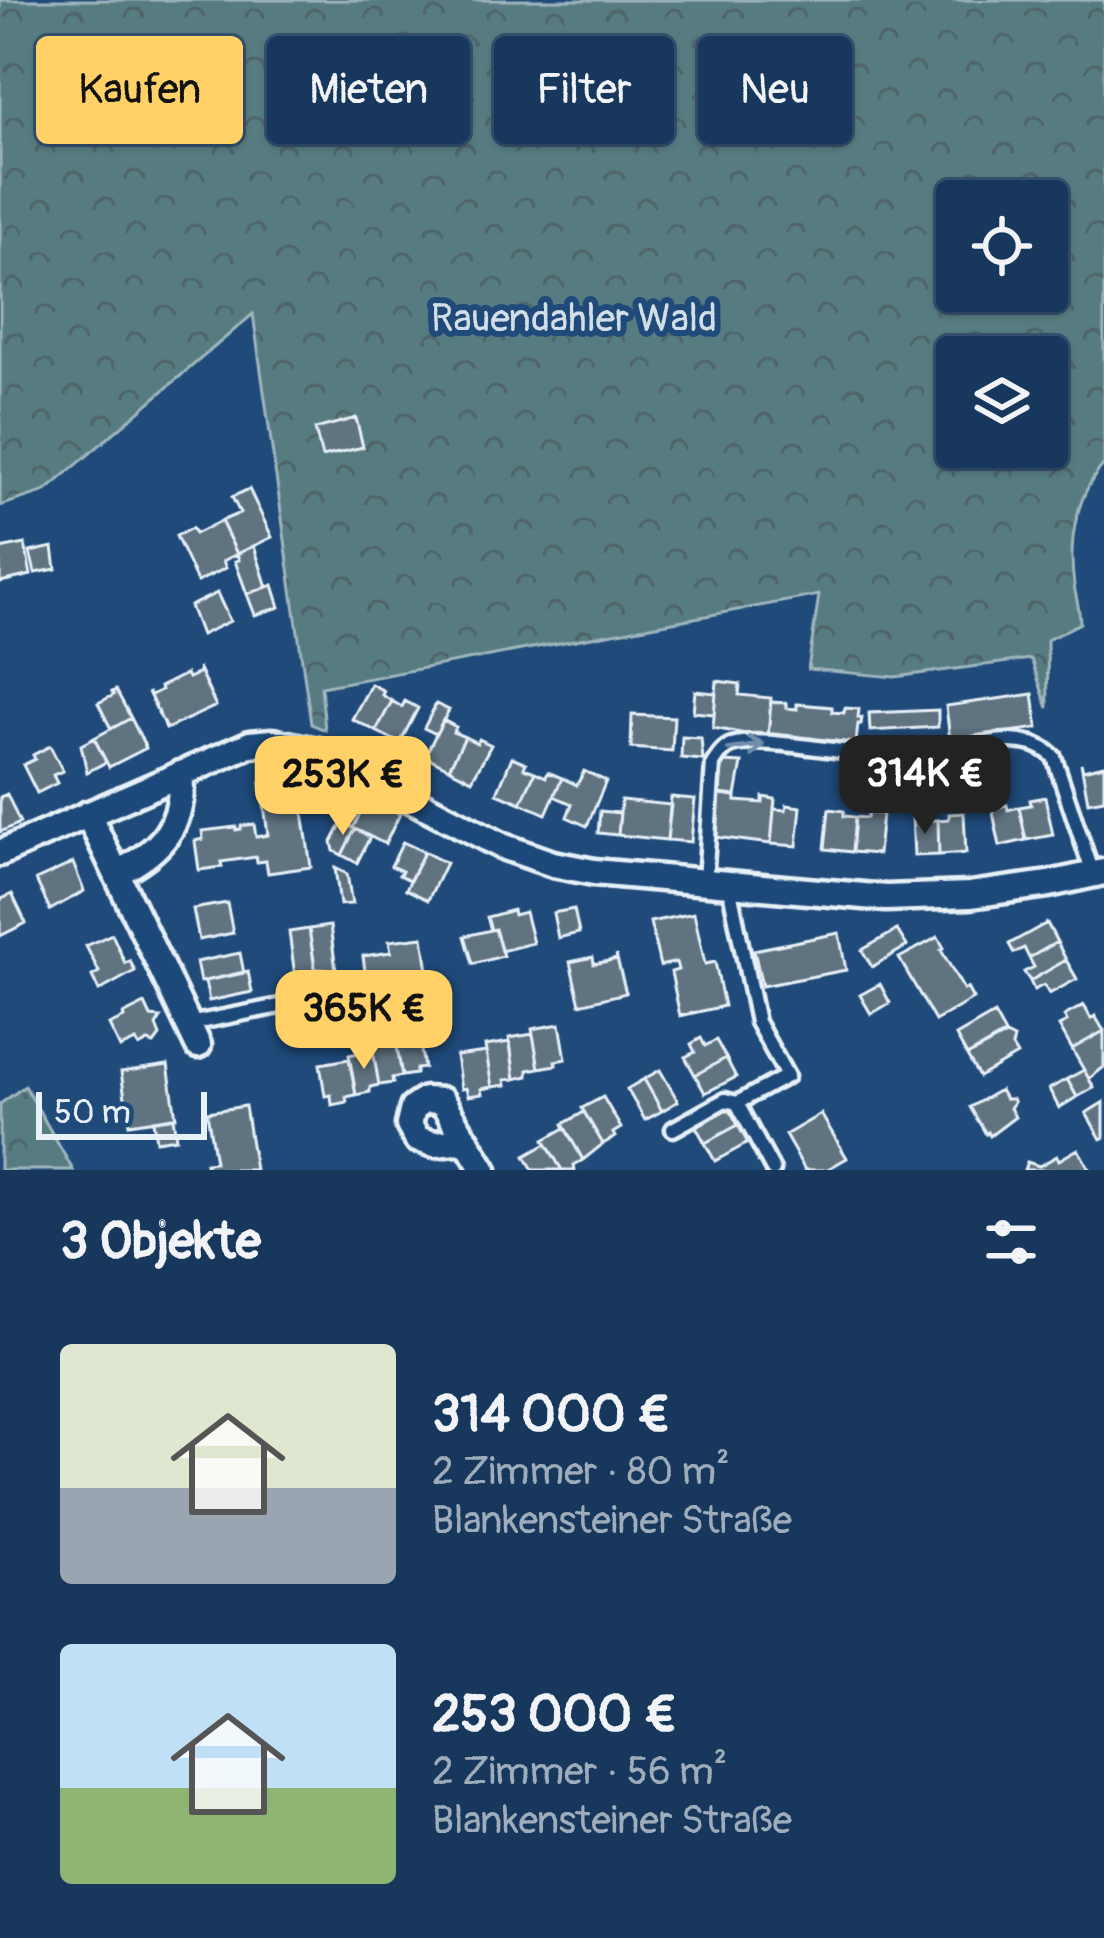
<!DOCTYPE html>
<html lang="de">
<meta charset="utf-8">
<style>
:root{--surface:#17385c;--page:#203f62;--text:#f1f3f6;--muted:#9eacbb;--line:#365272;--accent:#ffd166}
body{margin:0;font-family:Pangolin,sans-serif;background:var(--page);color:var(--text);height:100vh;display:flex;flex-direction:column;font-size:45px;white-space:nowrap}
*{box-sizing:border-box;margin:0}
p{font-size:39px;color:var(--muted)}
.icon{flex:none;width:66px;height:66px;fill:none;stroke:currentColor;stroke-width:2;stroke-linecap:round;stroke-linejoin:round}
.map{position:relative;height:1170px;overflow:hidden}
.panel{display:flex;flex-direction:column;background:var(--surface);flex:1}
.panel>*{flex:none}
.guide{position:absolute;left:36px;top:36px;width:1032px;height:108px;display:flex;gap:24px}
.buttons{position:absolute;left:936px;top:180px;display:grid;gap:24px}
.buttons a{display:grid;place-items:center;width:132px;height:132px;border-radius:12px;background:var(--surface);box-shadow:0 3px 9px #0004,0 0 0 3px var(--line);font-size:60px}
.scale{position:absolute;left:36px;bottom:30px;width:171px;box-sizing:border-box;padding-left:12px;border:6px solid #e8f1f8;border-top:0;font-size:33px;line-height:42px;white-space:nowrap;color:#e8f1f8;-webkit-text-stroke:9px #1f4a7a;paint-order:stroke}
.price{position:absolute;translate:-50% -102px;padding:0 27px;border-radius:24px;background:var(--accent);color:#111;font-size:39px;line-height:78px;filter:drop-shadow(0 3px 6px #0008)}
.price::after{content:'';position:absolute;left:50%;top:72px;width:36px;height:27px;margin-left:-18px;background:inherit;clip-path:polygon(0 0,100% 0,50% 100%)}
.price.on{background:#222;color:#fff}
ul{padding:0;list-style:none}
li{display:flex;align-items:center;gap:36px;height:300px;padding:0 60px}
li span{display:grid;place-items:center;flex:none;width:336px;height:240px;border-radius:12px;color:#555}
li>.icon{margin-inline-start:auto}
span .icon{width:144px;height:144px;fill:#fffc;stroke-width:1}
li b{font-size:51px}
h2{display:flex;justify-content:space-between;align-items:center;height:144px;padding:0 60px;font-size:51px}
.tag{padding:0 42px;border-radius:12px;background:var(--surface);box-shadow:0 3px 9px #0004,0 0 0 3px var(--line);font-size:42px;line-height:108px}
.tag.on{background:var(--accent);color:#111}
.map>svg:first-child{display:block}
.forest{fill:url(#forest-crowns);stroke:#9fb6bc;stroke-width:3;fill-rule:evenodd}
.building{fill:#607381;stroke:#e8f1f8;stroke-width:3}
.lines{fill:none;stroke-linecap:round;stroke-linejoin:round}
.lane-casing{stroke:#e8f1f8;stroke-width:21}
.street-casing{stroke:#e8f1f8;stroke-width:33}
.lane{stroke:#1f4a7a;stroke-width:12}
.street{stroke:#1f4a7a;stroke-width:24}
.oneway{stroke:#6f8dac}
.labels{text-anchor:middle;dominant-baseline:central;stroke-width:12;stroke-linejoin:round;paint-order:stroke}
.park-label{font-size:39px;fill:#d2dfe6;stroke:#1f4a7a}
</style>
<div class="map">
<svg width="1104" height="1170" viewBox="0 0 1104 1170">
<defs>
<pattern id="forest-crowns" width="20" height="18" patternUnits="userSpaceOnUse" patternTransform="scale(3)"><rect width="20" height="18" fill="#567b81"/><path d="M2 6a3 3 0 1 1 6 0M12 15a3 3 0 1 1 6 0" fill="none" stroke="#4f6468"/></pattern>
</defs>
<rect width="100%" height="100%" fill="#1f4a7a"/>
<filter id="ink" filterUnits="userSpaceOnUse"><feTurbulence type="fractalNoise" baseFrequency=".00833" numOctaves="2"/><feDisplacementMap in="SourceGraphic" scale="24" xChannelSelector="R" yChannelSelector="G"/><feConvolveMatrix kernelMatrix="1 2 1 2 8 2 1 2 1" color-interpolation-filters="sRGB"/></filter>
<g filter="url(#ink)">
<!-- forest -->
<path class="forest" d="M0,0H1104V464C1075,497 1068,542 1074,585C1076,598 1080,610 1080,623L1047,640L1048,708L1031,659L895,677L808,669L819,595L321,687L325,730L311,724L253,314L46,491L0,506ZM957,201H1047V291H957ZM957,357H1047V447H957Z
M25,1086L73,1170H0V1104Z"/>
<!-- building -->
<path class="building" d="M356,418L363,447L322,457L315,429Z
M249,489L272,537L237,554L221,521L240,513L232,497Z
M221,521L237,554L223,561L226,568L197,582L176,536L192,528L195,534Z
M25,544L31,575L0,582V549Z
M254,546L267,587L247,594L235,561L239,560L237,554Z
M53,547L56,569L35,573L30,552Z
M273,585L280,607L255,615L247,594Z
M217,593L230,621L201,635L190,606Z
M198,668L216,706L166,729L148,692L151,695L161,690L160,687L186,674L188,678L199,673Z
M717,681L740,684L739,695L771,698L768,738L713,728Z
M371,684L384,691L382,695L392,701L376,731L352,719Z
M116,690L131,718L111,729L98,703L114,695L112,692Z
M695,691L716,693L714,714L693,712Z
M1033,694L1038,728L1003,733L1004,735L950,740L946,706Z
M392,701L402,707L405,701L418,708L400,743L376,731Z
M771,702L786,703V708L797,709V704L832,707V712L844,713L845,708L859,709L858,718H862L861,724H858L856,743L822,740L821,742L768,735Z
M436,704L449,710L436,734L424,728Z
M938,710V727L870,731L869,713Z
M632,715L674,717L672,751L631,748Z
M131,718L146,748L109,767L94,738Z
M443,720L456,727L453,732L465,737L449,768L425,756Z
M465,737L477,743L479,739L491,745L472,780L449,768Z
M682,737L701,738L703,760L681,758Z
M94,738L106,762L87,772L81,745Z
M50,746L63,771L53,775L57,783L37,793L23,765L35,759L33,755Z
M512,757L526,763L524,768L535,772L521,803L497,793Z
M723,762L742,763L736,796L719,794Z
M1081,763L1083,770L1104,765V799L1088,802Z
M584,771L606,781L587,826L567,817L572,804L554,796L562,778L577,785Z
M535,772L546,777L548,772L562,778L546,814L521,803Z
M285,778H298L311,867L268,873L266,861L257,862L256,857L221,862L222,867L199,870L195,841L203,839L202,831L236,827V830L241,829V826L254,824L256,837L268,835L261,783Z
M7,794L20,823L0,832V797Z
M719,794L736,796V801L763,803V797L775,799L771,844L715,837Z
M671,797L695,799L691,842L667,840Z
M1045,797L1053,835L1026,840L1019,807L1031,805L1030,800Z
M367,799L400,814L385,844L353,828Z
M621,800L671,805L667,840L618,835Z
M787,805L801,807L797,846L771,844L774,809L786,810Z
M1007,805L1008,810L1019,807L1026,840L1000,846L992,808Z
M829,809L844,811V816L855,817L852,852L825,849Z
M600,811L620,813L618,835L598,833Z
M868,813L882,814L878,854L852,852L855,817L867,818Z
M964,813L966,853L939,855L938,820L949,819V814Z
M912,816H926V820H938L939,855L914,856Z
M343,821L355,829L342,855L334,851L332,842Z
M355,829L370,837L357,863L342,855Z
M403,842L424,852L410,880L399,875L402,871L391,866Z
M424,852L446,863L428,900L406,889Z
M73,863L84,891L50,910L36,880Z
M335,868L347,874L352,904L340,905Z
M12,894L26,923L0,936V900Z
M227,903L233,933L199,940L193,909Z
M574,909L579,933L558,938L553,913Z
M513,910L514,915L525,912L533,943L501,951L495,929L491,930L487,917Z
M694,913L705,964L715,962L724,1006L680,1016L671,972L678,970L676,962L660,966L650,922Z
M1047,923L1057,942L1029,958L1024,948L1014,953L1009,944Z
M330,926L336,970L315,969L309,929Z
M309,929L316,973L295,976L289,932Z
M495,929L503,956L473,964L465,936Z
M897,930L907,946L872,967L862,950Z
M839,933L846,970L762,986L754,950Z
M112,934L125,963L130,961L135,971L99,991L92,976L99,972L86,946Z
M423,937L428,971L410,974L411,980L367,986L363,956L391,952L389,941Z
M938,937L944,948L941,950L964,990L967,988L973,999L935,1021L899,958Z
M1057,942L1066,960L1030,981L1024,972L1034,967L1029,958Z
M240,953L244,973L200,982L196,962Z
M616,955L626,993L580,1004L570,962L593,957L594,964L617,959Z
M1066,960L1077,979L1049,994L1044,985L1034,990L1030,981Z
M248,971L252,992L209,1001L205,981Z
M880,984L890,1003L871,1014L860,995Z
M145,1004L151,1017L161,1018L156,1026L160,1036L154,1044L148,1042L139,1047L136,1041L120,1048L109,1025L124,1018L123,1015Z
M1084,1005L1091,1019L1095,1016L1104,1031L1072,1049L1059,1026L1067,1022L1064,1016Z
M994,1014L1005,1034L967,1056L956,1036Z
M560,1024L566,1059L555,1061L556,1065L539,1068L532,1029Z
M418,1031L424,1068L416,1069V1074L402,1076L395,1036Z
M1104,1031V1067L1089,1079L1072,1049Z
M533,1034L539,1068L528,1070V1076L515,1079L509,1038Z
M1006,1035L1014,1039L1012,1047L1017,1055L979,1077L967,1056Z
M701,1038L705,1046L716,1040L726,1058L695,1075L685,1057L695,1052L691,1044Z
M396,1041L402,1076L392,1078L393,1083L379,1085L372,1046Z
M510,1042L515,1079L505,1080L506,1085L492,1087L485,1046Z
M373,1050L379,1085L370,1087V1092L356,1095L349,1055Z
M486,1052L492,1087L481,1089L482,1094L468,1096L466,1088L461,1089L456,1056Z
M726,1058L736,1077L705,1093L695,1075Z
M349,1059L356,1095L346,1097L347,1102L332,1105L331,1095L325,1096L320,1064Z
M168,1065L176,1117L129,1124L121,1072Z
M660,1070L678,1101L662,1111L644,1079Z
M1084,1070L1094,1088L1077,1097L1067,1079Z
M644,1079L662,1111L645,1120L627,1089Z
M1067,1079L1077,1097L1059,1108L1049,1089Z
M1000,1090L1005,1099H1012L1014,1102L1010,1108L1015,1117L990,1136L988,1132L986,1134L970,1107Z
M603,1097L621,1128L613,1133L615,1137L603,1144L582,1108Z
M1104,1102V1138L1101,1139L1086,1113Z
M245,1106L255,1170H206L205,1163L215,1162L207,1112Z
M728,1106L738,1125L705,1143L695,1125Z
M584,1112L603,1144L583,1160L563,1124Z
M821,1114L847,1158L826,1170H805L785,1135Z
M173,1117L176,1138L156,1141L153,1120Z
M738,1125L748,1143L715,1161L705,1143Z
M565,1128L583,1160L574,1165L575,1170H562L544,1140Z
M546,1144L562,1170H533L525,1156Z
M1078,1149L1090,1170H1024L1027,1162L1039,1166L1057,1156L1059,1160Z"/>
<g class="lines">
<!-- lane casing -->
<g class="lane-casing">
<path id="lane" d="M705,881L713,764C718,756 723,748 732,745C757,737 816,749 844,751C872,753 900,753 928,752C967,751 1023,725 1054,757L1093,874
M189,1024L320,998
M737,1103L773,1170
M673,1129L725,1100L737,1103L787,1076L757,1022L729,885"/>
</g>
<!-- street casing -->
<g class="street-casing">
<path id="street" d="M88,814L198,1045
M0,853L250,744L272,742L318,751L502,846L553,864L594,872L886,898L970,895L1049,884L1104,872
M117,873C160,852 186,824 180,774
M467,1141L434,1144L417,1139L409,1125L413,1108L425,1100L442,1101L484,1170"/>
</g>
<!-- lane -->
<use href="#lane" class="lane"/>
<!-- street -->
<use href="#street" class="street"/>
</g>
<!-- one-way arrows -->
<defs><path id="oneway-shaft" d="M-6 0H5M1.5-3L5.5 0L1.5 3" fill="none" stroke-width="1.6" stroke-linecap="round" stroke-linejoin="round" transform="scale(3)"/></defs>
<use class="oneway" href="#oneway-shaft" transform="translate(746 747) rotate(-8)"/>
</g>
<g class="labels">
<!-- park labels -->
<g class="park-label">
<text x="574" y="318">Rauendahler Wald</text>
</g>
</g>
</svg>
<div class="buttons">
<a><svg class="icon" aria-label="locate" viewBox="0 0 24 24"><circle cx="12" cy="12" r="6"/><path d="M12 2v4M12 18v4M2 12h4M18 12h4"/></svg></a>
<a><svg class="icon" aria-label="layers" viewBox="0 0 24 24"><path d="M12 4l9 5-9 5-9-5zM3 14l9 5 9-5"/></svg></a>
</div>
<div class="scale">50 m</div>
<b class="price on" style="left:925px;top:837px">314K €</b>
<b class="price" style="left:343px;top:838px">253K €</b>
<b class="price" style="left:364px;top:1072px">365K €</b>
<div class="guide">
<a class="tag on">Kaufen</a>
<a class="tag">Mieten</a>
<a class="tag">Filter</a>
<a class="tag">Neu</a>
</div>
</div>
<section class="panel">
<h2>3 Objekte<svg class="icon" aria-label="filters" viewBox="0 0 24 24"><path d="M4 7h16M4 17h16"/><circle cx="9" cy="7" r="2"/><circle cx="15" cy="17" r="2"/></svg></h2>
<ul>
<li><span style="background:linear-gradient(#dfe7d0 60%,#9aa5b1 0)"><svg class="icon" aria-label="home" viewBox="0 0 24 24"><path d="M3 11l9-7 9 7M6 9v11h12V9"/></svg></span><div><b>314 000 €</b><p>2 Zimmer · 80 m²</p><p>Blankensteiner Straße</p></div></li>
<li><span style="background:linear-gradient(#bfe0f5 60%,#8fb573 0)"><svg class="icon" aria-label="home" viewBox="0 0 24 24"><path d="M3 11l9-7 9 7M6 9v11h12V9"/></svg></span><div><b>253 000 €</b><p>2 Zimmer · 56 m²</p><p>Blankensteiner Straße</p></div></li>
</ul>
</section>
